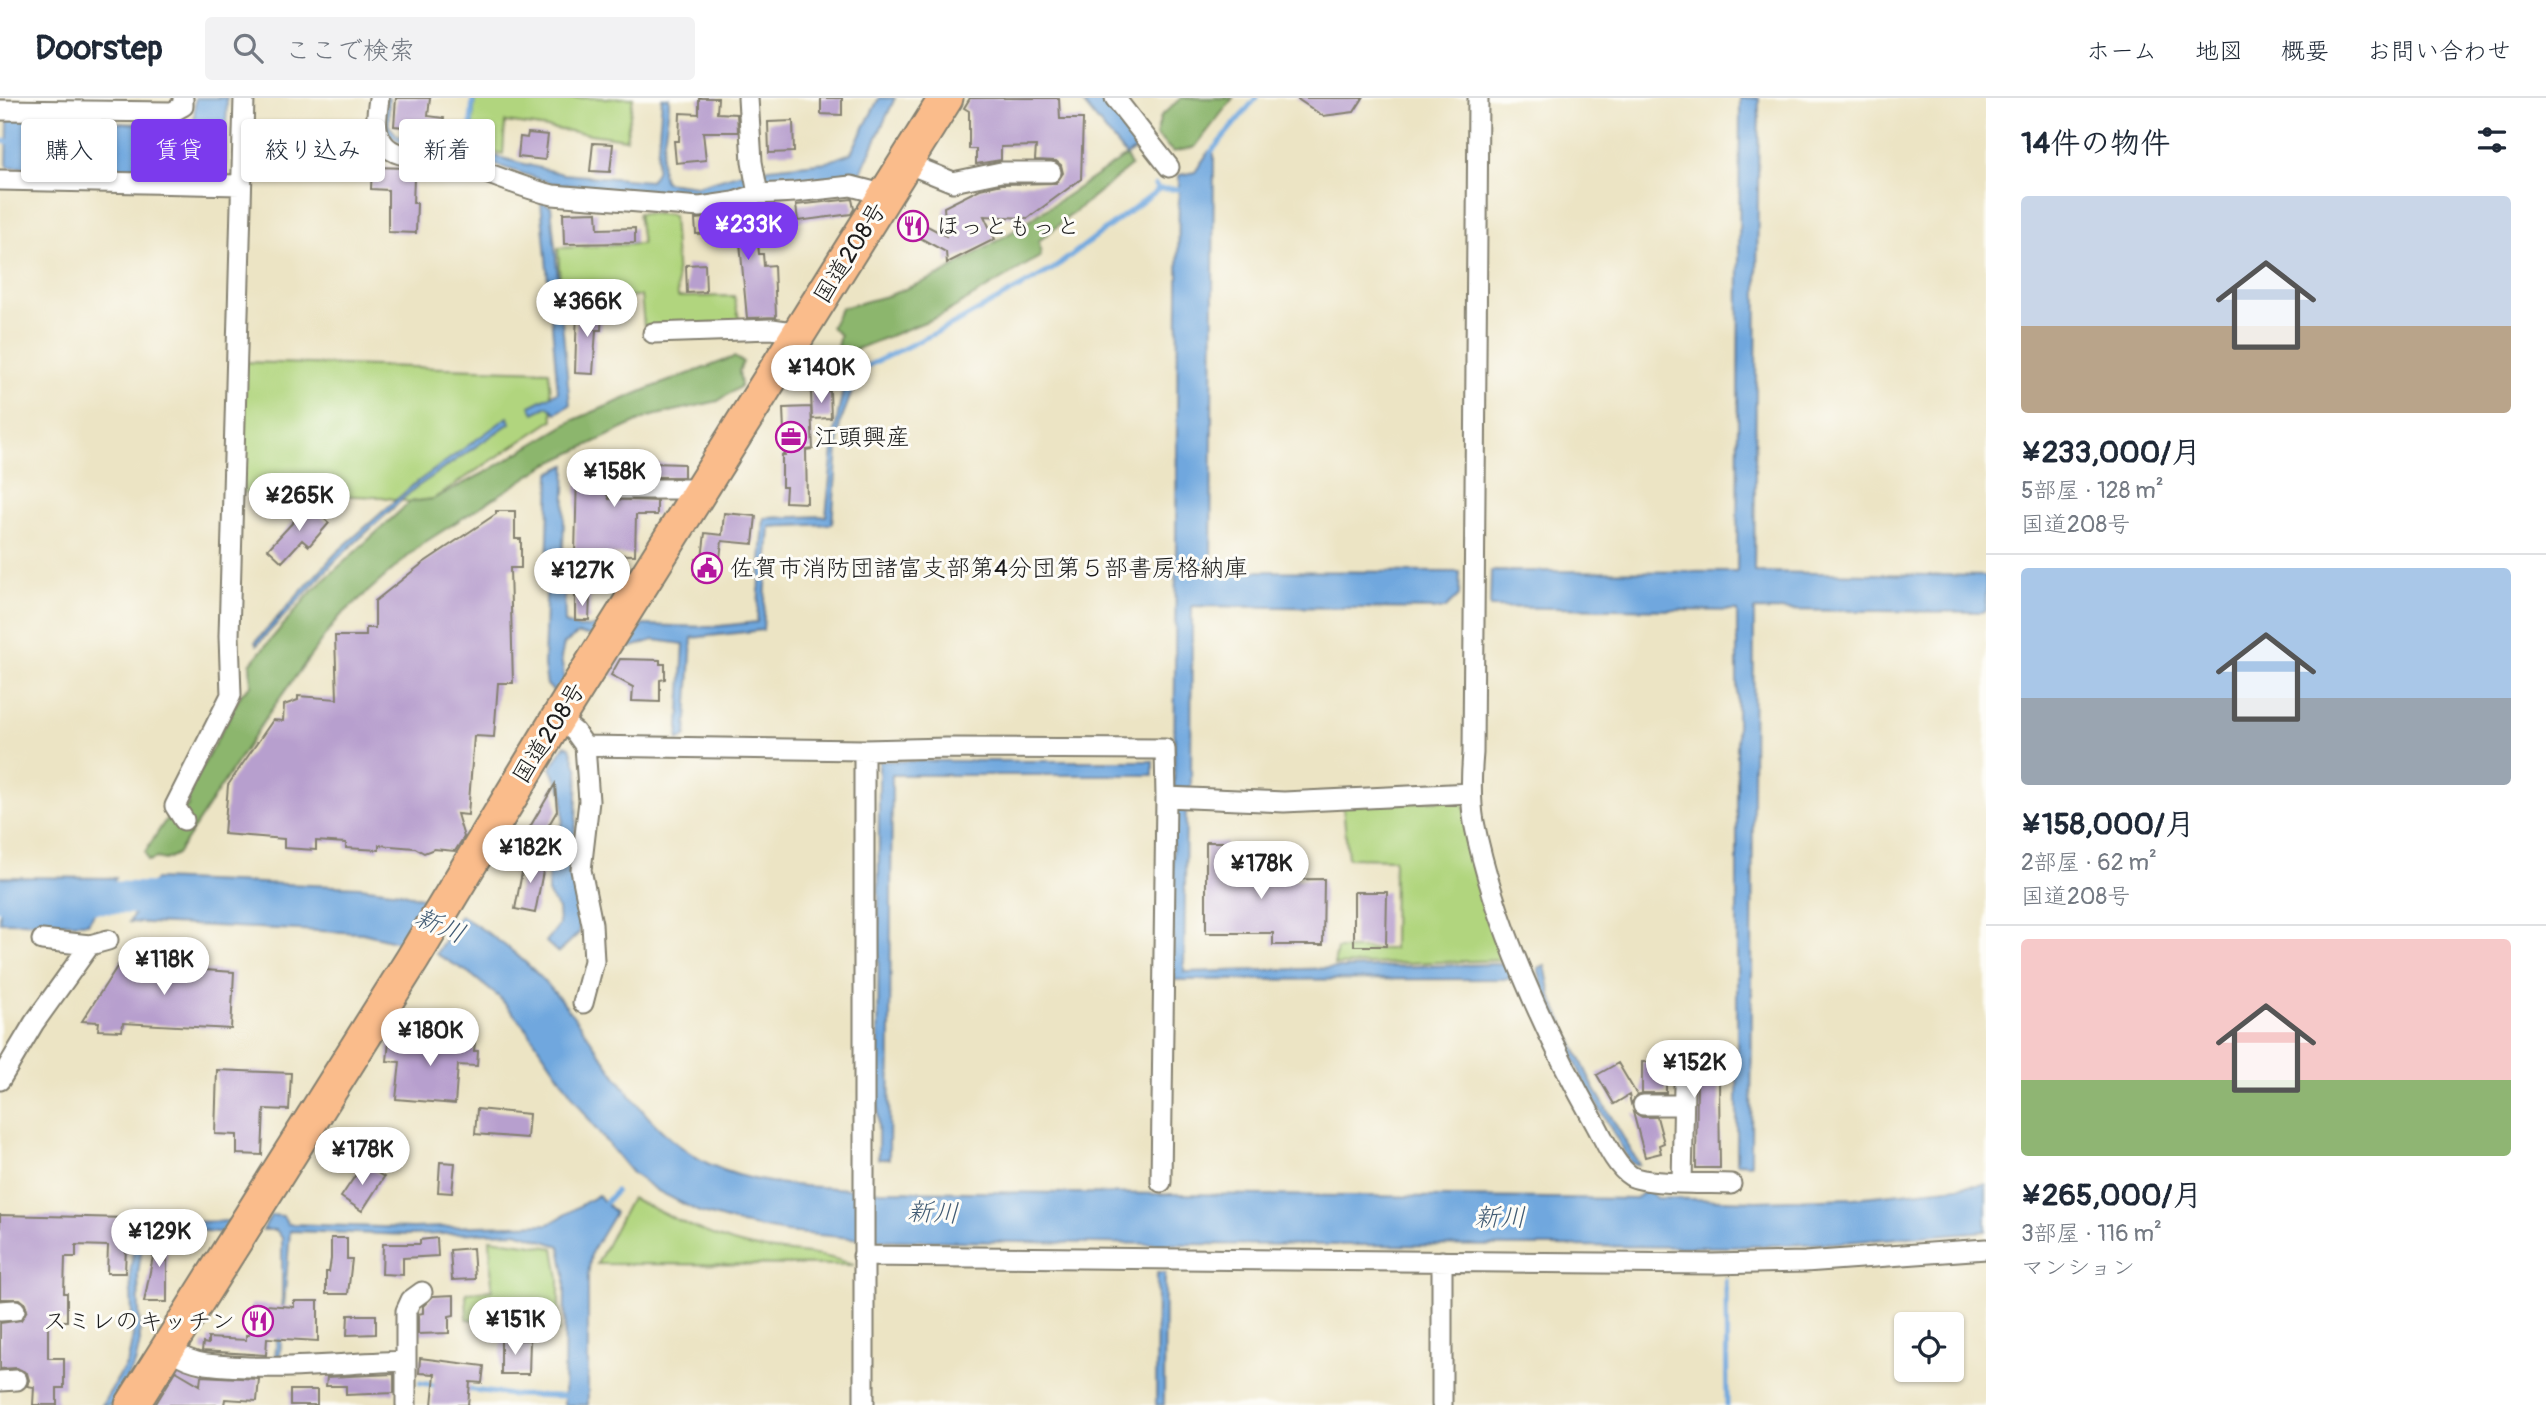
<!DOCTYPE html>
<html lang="ja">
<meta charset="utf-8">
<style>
:root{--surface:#fff;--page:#f2f2f3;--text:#1f2937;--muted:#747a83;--line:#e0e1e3;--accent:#7c3aed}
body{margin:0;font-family:Pangolin,"Klee One",sans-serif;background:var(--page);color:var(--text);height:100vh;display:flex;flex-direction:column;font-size:26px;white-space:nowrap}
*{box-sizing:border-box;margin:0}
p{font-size:23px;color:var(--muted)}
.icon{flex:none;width:38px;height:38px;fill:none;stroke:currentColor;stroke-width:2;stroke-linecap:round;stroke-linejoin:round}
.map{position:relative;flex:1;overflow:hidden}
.sheet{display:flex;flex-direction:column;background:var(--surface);width:560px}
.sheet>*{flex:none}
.guide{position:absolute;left:21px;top:21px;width:665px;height:63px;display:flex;gap:14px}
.controls{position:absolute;left:1894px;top:1214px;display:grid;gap:14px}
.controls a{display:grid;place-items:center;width:70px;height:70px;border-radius:7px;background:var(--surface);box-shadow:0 2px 5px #0004;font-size:35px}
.price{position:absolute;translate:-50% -60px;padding:0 16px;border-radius:24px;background:#fff;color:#222;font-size:23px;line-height:46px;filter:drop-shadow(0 2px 4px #0008)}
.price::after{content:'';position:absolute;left:50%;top:42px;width:21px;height:16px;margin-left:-10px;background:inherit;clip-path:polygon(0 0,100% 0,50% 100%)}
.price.current{background:var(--accent);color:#fff}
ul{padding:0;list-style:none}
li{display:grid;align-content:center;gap:14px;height:371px;padding:0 35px}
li+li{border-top:2px solid var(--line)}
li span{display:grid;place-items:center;height:217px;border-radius:7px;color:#555}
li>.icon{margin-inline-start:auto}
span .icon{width:126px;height:126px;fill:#fffc;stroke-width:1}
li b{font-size:30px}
h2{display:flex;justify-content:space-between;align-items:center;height:84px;padding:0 35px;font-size:30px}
.tag{padding:0 24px;border-radius:7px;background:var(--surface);box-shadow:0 2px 5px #0004;font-size:24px;line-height:63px}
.tag.current{background:var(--accent);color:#fff}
header{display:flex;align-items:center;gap:42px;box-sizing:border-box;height:98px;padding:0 35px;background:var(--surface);border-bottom:2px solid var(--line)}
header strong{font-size:33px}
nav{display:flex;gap:38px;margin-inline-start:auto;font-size:24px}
.search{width:490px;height:63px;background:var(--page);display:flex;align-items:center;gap:18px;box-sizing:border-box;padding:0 24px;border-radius:7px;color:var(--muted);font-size:26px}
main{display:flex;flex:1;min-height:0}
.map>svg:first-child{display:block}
.green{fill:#b1d57e;stroke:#66784d;stroke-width:2}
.forest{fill:#8cb66d;stroke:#546944;stroke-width:2}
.water{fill:#6fa7de;stroke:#46627d;stroke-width:2}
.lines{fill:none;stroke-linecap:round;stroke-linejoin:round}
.stream{stroke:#6fa7de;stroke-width:5}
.river{stroke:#6fa7de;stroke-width:32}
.building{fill:#b79fce}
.street-casing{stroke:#848070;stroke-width:23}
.highway-casing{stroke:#848070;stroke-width:37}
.street{stroke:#fff;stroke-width:19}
.highway{stroke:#fabc8b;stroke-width:33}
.labels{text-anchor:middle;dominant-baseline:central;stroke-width:6;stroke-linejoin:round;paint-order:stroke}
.poi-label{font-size:24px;fill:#1c1c1c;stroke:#fdfcf7;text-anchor:start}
.street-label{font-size:24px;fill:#1c1c1c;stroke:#fdfcf7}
.water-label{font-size:26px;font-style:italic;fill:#415b73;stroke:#fdfcf7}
</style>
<header>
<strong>Doorstep</strong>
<div class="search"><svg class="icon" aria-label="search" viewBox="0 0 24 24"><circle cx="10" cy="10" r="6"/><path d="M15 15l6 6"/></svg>ここで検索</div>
<nav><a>ホーム</a><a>地図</a><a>概要</a><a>お問い合わせ</a></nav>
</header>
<main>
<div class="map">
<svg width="1986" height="1307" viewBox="0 0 1986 1307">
<rect width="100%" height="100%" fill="#fdfcf7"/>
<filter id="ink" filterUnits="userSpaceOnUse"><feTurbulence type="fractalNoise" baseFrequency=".0143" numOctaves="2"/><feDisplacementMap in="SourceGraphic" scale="14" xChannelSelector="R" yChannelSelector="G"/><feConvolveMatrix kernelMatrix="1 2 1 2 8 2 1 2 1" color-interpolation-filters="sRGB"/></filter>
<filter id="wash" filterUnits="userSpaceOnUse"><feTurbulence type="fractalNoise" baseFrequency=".00686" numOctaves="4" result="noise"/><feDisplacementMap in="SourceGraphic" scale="28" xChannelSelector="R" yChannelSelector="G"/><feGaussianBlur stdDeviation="1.57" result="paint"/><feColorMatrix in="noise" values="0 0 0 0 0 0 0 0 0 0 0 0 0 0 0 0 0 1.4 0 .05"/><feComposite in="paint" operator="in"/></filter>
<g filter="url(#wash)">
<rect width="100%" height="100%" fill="#ece4c4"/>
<!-- green -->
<path class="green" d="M475,0H633L626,41L505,24L503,56L471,48Z
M638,115L673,117L678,199L734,198L740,225L644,228L641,198L561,201L558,150L642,146Z
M243,264L549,273L553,322L433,401L410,404L382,399L239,394Z
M1462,701L1509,862L1334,867L1337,851H1393L1394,761L1348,760L1343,708Z
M631,1100C670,1118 710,1140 752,1149C786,1155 821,1154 854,1167L597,1166Z
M490,1141L554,1150L559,1181V1234L495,1239V1224L467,1221L466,1195L492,1192Z"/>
<!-- forest -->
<path class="forest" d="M1181,0H1233L1195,49L1173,54L1156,37L1161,18Z
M1126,58L1131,68L1039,143L1041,158L940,218L852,253L837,249L840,237L831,229L841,210L890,197L940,177L1015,132Z
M734,259L743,264L739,273L741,288L718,303L648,319L546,367L422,446L338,520L269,615L177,756L165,762L157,760L148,763L145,754L169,717L188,708L187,697L242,595L251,587L250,566L312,493L410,404L433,401L486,374L574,322L650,290Z"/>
<!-- water -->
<path class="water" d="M195,0H227L225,72L7,69L8,23L15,19L194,29Z
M386,0H389V28L398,38L452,47L563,76L650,83L656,74L662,0H669C670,25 655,64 665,84L697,88L741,75L750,77L769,70L827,64L851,55L879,0H895L860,76L790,84L761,83L740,94L714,99H685L551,85L463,56L403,46L390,37L384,28Z
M1079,0H1105L1140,48L1126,58Z
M1740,0H1759L1754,474L1986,478V511L1982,514L1754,512L1751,1066L1737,1065V513L1490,509L1491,473L1737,474Z
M1209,53L1214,56L1211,473L1460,474L1459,497L1445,511L1192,508L1191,690H1174L1179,77L1195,74Z
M541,104L551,108L570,307L556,315L548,308L534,315L530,308L558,294Z
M861,271L840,325L832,426L770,429L763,532L692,540L686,638L678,643L684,546L654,542L626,551L642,527L710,529L757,524L764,420L826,418L835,331L846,277Z
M508,319L510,325L414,391L338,460L257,547L255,544L336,455L413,387Z
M566,367L563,449L565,525L580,530L603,527L595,538L578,536L564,546L561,560L565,584L556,596L547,587L544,568L550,375Z
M565,647L570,649L578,673L576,724L569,775L579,807V835L558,855L546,844L559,827L558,811L548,795L549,764L563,723V696L551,670Z
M879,663H1153V677H892L889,1061H878Z
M1186,710L1184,874L1505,866L1514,881L1173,882V711Z
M0,779L116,780L88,825L0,824Z
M155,781L360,789L400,794L432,803L407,846L362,835L129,824Z
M460,817C506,845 539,872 571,915C613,969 644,1034 709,1066C760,1091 825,1088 881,1093L1636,1101L1646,1091L1657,1100L1756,1103L1854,1100L1986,1086V1133L1834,1145L1729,1149L1169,1146L873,1142L786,1134L741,1126L699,1114L656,1092L632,1075L594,1029L526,930L500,900L469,875L436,856Z
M1545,868L1552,901L1593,988L1639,1066L1637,1067L1631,1065L1587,989L1547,903L1538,870Z
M598,1097L615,1115L591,1155L588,1179V1307H564L565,1177L560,1148L516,1134L410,1137L290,1133L280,1258H275L282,1200V1140L276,1132H263L271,1117L283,1118L288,1126L413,1130L549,1126Z
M138,1118L186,1124L234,1123L225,1135L145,1127L138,1176L140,1244L135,1266L111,1307H102L128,1263L133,1237L130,1176Z
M1157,1175H1165L1164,1307H1156Z"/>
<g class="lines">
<!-- stream -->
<path class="stream" d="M0,43L14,44
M469,52L473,0
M1209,61L1211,54L1256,0
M1155,87L1159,91H1183
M861,271L952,227L1053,171L1159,91
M601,1110L616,1093
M1726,1182L1727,1307
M420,1285L441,1288
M188,1286L189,1268
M465,1291L512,1297L564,1298"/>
<!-- river -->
<path class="river" d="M0,797L184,801"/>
</g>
<g id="blocks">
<!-- building -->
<path class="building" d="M396,0H430L428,18L444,20L442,38L403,35L404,29L394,28Z
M699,0H718L717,15L737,16L738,34H703L706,62L676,65L674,43H679L680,15L699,16Z
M821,0H842V17L821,16Z
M970,0H1059L1060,21H1083L1081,81L1028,120L984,118L995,141L947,165L946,154L902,130L909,118L946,138L944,109L980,91L1002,86L1056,85L1063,75L1061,67L1056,63L1035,62L1036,48L1001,49V62L976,66V51H969V13L964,10Z
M1296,0H1363L1354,14L1323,18Z
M793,23L794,54L769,55L768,24Z
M528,35L548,37L545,62L518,59L520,39L527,40Z
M593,45L613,46L610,74L590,73Z
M372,69L409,70V80H414L413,105H417L416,135L388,134V92L371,91Z
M852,101L854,111L851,116L798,123L796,107Z
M755,113L759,156H763L764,168L774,167L776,219L747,220L739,134L696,136L695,121L741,117L742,114Z
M597,114L598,131L635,130V145L564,146L563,115Z
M705,166L706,194L687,195L686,167Z
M577,210L602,211L601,232H596L593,276L575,275Z
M830,293L831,320L812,321L811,294Z
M811,309L813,351L806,352L807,405L785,404L786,389H782V357H785L783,310Z
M617,364L684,366V379H616L609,381L604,390L609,401L657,403V417H636L635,457L575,456L577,374L617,375Z
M309,407L329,425L309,448L302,442L282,464L268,451Z
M496,413H515V441H521V470H510L513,585H498L494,639L474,638L468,717L457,716L464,739L455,753L434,751L424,755L415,750L379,747V752L346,750V745L316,743V752L284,750V741L224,736L228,687L273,622L283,623L284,607L298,602V598L337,601L335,538H366V530H375V503L423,465L496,416Z
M724,415L756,418L753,446L722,443L718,479L694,476L696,461H702L705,435L722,437Z
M575,498H590L589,522H575Z
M620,561L660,562V566H665V581L660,582V604L632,603L633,589L611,577Z
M555,686L557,713L533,754L520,746Z
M1206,744H1226V752H1248V782L1324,781L1323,847H1273V835H1206Z
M525,759L545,763L535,815L515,811Z
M1354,794H1387L1386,848H1354Z
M124,858L145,859L144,868L234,874L231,931L123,925L122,933L98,932L99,924L82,923Z
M418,939L475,945L474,953H478L477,968L458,967L455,1006L396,1001L400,964L387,963L389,943L417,945Z
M1681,962H1725V982H1719L1720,1070H1696L1697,982L1684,976L1674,981H1666V995H1642V964H1681Z
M1618,965L1637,997L1631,1006L1629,997L1614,1006L1597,977Z
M217,972L291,975L289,1012L264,1011L262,1057L237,1056V1037L215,1036Z
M477,1011L529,1016L527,1040L475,1036Z
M1633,1014L1642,1019H1657L1664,1045L1659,1047L1661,1055L1645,1059Z
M440,1064L455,1065L452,1095L438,1094Z
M363,1066L384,1079L362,1113L341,1099Z
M0,1117L127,1120L125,1175H107L108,1148L76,1147V1159H65L64,1195H67V1223H48V1260H64V1290H57V1307H33L34,1289L27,1288L29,1282L27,1275L17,1270L0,1271V1225L21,1222L27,1212L25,1205L20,1201H0Z
M160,1123L167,1124V1204H144Z
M331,1140H347V1161H352L348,1196H326V1174H329L331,1161Z
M437,1140L438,1158L403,1160V1177L382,1176L383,1146H420V1142Z
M473,1150L475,1181L452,1182L450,1152Z
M454,1197V1217L449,1218V1235L418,1236V1216L423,1215V1208L433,1198Z
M294,1203H318V1243L267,1240L266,1257L202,1253L203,1245L208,1246V1240L246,1242V1237H249L251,1206L294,1209Z
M348,1217H376V1236L347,1237Z
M501,1242H530L529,1276H501Z
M420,1260L484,1268L482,1285L470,1284L468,1307H432L435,1276L419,1275Z
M176,1273L200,1287L201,1278L259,1281L257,1303L225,1301L224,1307H155Z
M394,1276V1295L346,1297V1288H326L327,1279Z
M290,1292H317V1307H290Z"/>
</g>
</g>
<g filter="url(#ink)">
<use href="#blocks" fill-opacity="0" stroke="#848070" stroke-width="2"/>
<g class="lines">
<!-- street casing -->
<g class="street-casing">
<path id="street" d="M379,0C377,17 373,32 384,46C394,59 415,58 429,60C473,65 511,88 553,97L700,109L734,104L758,96L795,94L851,88L886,97
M748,0L752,64L758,96
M1115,0L1169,69
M1478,0L1473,655C1471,678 1470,701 1474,724C1493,822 1546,938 1595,1025C1604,1041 1615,1068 1631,1078C1646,1087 1711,1085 1731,1086
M0,12L172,14L183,8V0
M243,36L376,33
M906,65L953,84L1001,74H1051
M0,82L240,87
M653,235L772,231L786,233L797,240
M616,391H689L699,396
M558,620L575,634L585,648L864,652V1307
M864,652L947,650L1165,651L1166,699L1284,704L1471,695
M184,722L175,708L231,597L229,538L244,0
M42,842L90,847L108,842
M583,905L594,863L592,826L581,772L589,703L585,648
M0,982L34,925L90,847
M1643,1007H1683
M1161,1084L1166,699
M1682,1084L1684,988
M863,1158L1713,1166L1805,1164L1986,1151
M1442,1163V1307
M0,1213L15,1212
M167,1250C179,1258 192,1264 206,1266C272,1274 340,1265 406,1263
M0,1283L17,1282
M406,1307V1213L411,1202L422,1194"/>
</g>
<!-- highway casing -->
<g class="highway-casing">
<path id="highway" d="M132,1307L412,862L558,620L946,0"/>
</g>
<!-- street -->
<use href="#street" class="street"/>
<!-- highway -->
<use href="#highway" class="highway"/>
</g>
</g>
<!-- icons -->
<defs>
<g id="restaurant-ring" transform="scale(1.575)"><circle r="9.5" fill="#fdfcf7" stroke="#b5179e" stroke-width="1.5"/><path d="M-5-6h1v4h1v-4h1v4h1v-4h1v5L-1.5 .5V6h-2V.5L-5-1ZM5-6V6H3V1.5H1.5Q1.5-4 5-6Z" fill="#b5179e"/></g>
<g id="office-ring" transform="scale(1.575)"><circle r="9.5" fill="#fdfcf7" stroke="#b5179e" stroke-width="1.5"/><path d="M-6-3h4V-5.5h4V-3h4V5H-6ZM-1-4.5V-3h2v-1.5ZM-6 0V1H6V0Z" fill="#b5179e"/></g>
<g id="civic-ring" transform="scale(1.575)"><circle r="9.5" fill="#fdfcf7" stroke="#b5179e" stroke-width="1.5"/><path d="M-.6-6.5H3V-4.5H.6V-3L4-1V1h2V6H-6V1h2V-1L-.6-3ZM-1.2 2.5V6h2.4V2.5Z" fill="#b5179e"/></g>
</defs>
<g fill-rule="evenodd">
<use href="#restaurant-ring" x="913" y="128"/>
<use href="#office-ring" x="791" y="339"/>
<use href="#civic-ring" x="707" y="470"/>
<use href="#restaurant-ring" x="258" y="1223"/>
</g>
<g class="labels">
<!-- poi labels -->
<g class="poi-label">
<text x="936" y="128">ほっともっと</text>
<text x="814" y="339">江頭興産</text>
<text x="730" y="470">佐賀市消防団諸富支部第4分団第５部書房格納庫</text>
<text x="235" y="1223" text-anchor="end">スミレのキッチン</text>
</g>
<!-- street labels -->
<g class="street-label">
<text transform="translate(850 155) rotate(-58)">国道208号</text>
<text transform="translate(549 635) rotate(-58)">国道208号</text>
</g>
<!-- water labels -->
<g class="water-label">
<text transform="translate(440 828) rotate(23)">新川</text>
<text transform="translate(933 1115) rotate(2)">新川</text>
<text x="1500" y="1120">新川</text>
</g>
</g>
</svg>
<div class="controls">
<a><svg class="icon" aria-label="locate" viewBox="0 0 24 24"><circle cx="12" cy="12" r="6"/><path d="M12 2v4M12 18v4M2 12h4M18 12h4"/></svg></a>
</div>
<b class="price current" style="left:748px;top:164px">¥233K</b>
<b class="price" style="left:587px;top:241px">¥366K</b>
<b class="price" style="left:821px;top:307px">¥140K</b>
<b class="price" style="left:614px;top:411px">¥158K</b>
<b class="price" style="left:299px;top:435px">¥265K</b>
<b class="price" style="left:582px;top:510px">¥127K</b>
<b class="price" style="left:530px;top:787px">¥182K</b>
<b class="price" style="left:1261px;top:803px">¥178K</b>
<b class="price" style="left:164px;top:899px">¥118K</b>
<b class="price" style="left:430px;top:970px">¥180K</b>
<b class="price" style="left:1694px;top:1002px">¥152K</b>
<b class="price" style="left:362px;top:1089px">¥178K</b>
<b class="price" style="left:159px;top:1171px">¥129K</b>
<b class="price" style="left:515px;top:1259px">¥151K</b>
<div class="guide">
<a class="tag">購入</a>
<a class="tag current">賃貸</a>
<a class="tag">絞り込み</a>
<a class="tag">新着</a>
</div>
</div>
<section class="sheet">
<h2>14件の物件<svg class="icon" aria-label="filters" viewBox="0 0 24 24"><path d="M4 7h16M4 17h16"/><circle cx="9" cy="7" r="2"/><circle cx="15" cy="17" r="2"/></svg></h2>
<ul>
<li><span style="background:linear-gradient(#c9d6e8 60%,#b9a48a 0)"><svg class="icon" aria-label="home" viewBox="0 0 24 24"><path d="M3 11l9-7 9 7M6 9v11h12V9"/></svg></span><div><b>¥233,000/月</b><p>5部屋 · 128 m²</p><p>国道208号</p></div></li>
<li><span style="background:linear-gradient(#a9c7e8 60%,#9aa5b1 0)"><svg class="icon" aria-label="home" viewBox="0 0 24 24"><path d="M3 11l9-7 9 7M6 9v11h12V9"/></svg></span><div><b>¥158,000/月</b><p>2部屋 · 62 m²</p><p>国道208号</p></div></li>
<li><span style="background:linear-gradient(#f6c9c9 65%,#8fb573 0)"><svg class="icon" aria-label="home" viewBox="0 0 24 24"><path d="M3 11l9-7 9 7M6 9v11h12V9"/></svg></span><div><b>¥265,000/月</b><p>3部屋 · 116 m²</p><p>マンション</p></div></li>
</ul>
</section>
</main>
